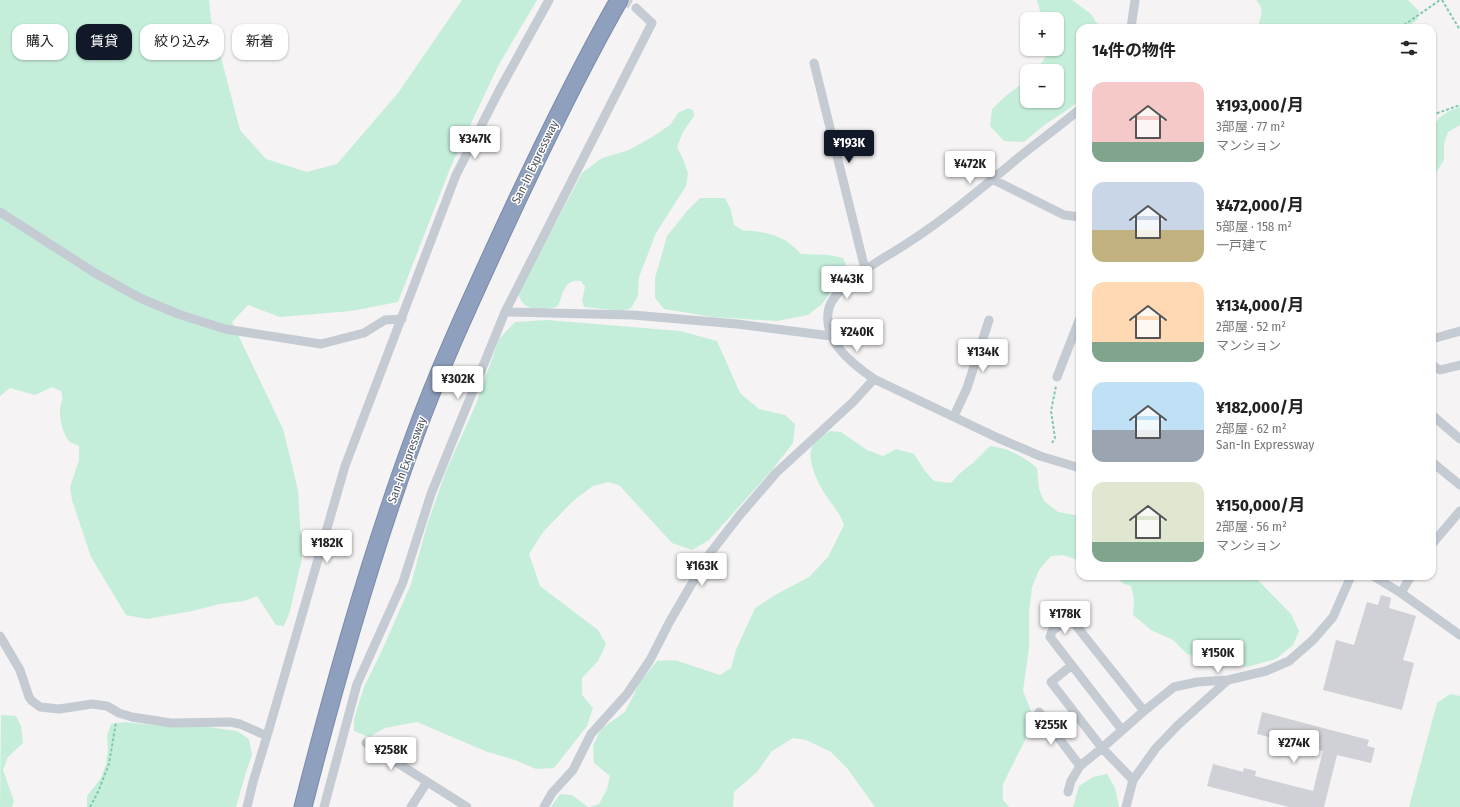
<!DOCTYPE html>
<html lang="ja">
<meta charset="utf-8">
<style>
:root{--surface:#fff;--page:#f6f6f6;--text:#222;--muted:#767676;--accent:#111827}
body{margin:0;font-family:"Fira Sans Condensed","Noto Sans JP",sans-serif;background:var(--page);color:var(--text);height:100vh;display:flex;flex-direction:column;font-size:15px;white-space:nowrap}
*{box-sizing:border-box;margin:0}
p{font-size:13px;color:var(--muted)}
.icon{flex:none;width:22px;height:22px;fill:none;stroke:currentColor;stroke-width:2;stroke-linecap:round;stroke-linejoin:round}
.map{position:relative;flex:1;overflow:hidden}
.drawer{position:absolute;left:1076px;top:24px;width:360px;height:556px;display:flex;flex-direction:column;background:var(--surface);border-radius:12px;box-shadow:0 1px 3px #0004}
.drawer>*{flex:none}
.top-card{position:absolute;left:12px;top:24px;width:380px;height:36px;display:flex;gap:8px}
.tools{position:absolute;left:1020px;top:12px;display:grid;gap:8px}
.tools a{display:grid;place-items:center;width:44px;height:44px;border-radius:8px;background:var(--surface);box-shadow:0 1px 3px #0004;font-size:20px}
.price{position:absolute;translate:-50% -34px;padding:0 9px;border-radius:4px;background:#fff;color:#222;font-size:13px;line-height:26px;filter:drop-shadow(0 1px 2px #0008)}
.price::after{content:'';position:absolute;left:50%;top:24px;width:12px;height:9px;margin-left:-6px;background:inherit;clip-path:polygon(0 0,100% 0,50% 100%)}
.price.current{background:var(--accent);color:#fff}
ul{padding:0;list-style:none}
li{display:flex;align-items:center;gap:12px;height:100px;padding:0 16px}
li span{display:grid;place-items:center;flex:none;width:112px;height:80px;border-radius:12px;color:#555}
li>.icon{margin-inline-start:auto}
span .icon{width:48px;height:48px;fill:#fffc;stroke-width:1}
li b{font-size:17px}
h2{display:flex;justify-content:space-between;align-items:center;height:48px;padding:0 16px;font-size:17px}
.tag{padding:0 14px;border-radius:12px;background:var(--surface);box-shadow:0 1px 3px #0004;font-size:14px;line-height:36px}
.tag.current{background:var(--accent);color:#fff}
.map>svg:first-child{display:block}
.green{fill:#c5eeda}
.building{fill:#d0d1d6}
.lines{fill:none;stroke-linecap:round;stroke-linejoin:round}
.street-tunnel{stroke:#d3d3d5;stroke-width:9;stroke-dasharray:9 4.5;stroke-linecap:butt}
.highway-casing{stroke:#798ba9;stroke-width:19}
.path{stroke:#7fcaae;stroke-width:2;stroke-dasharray:3 2;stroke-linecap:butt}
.street{stroke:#c4cbd3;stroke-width:9}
.highway{stroke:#8ea0bd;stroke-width:17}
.labels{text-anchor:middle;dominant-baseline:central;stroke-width:3;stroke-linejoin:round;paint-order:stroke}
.street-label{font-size:12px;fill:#4b535f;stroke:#fff}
</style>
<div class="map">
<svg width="1460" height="807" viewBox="0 0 1460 807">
<rect width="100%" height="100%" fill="#f5f3f3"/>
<!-- green -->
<path class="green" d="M0,0H209L211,19L240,130L266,159L307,172L337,164L398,93L462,0H537L498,66L451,166L398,302L351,311L280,317L248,305L232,322L283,429L298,490L302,558L290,611L284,626L276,625L257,596L244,601L220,604L192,611L147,619L126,615L91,557L72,500L70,487L79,460V446C76,445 73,443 70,442C63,435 59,418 60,409C61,401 64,400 61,391L52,387L35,395L10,388L0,396Z
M1037,0H1072L1091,14L1100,28H1080V99L1073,106L1043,126L1024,142L1004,141L990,126L992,109L1008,94L1027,80V101H1057V71H1035L1045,58L1046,49H1057V19H1042Z
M1256,0H1408L1419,11L1417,20L1411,24L1407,28H1258C1260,16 1266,10 1256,0Z
M1460,107V125L1448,132L1444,143V160L1432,179V130L1439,118L1449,111Z
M688,108L693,110L694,116L683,132L677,147L683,159L688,173L686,186L656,233L639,277L638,296L631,308L622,311L584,307L582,300L585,287L581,281C564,279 564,292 558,306C548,310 533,312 524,304C522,302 520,299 519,296L520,290L582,173L602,158L629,150L652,137L670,125L678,113Z
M700,198H725L731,210L734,225C747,234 746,229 760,232C778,235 789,241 801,254L829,255L843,258L846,264L833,289L822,304L808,315L777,321L712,317L664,309L655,298V278L667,236L687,211Z
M547,320L680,331L717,341L740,393L759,409L785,415L795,424L793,443L772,470L709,540L692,550L672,543L619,485L608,482L593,486L573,501L543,532L529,554L540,586L598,630L606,644L598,661L582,678V695L593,708L587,726L554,768L536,769L515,760L485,751L417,722L385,728L369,737L354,731V719L364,687L384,646L411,584L427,525L446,471L476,404L499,339L515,322Z
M830,431L841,432L867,450L883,456L896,449L914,454L925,471L934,481L951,483L959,474L974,462L990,446C1009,448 1022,456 1037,468L1039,489L1044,501L1058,512L1080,516V561L1063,555L1051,556L1039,570L1032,587L1029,612V648L1023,691L1031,711L1028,734L1003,784V800L1009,807H875L847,768L831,752L806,740L793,738L772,751L757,772L734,792L733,807H590L599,804L607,789L610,776L594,763L593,746L601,729L625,712L640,682L657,661L675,660L720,675L731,668L736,650L755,608L775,595L809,577L828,557L844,525C840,512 830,503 823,491C816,479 804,454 815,442C818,438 825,434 830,431Z
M1114,576H1254L1291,614L1299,631L1293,645L1276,659L1247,667L1215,662L1187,654L1173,640L1151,630L1133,615L1134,599L1131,586L1124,584Z
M1450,694L1460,696V807H1409L1437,703Z
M1,715L16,716L21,726L23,743L8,757L3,770L14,801L12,807H0Z
M125,722L162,726H202L237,731L249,739L252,755L246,772L236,807H87V796L101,778L106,764L108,749L107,736L111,724Z
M1107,774L1115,788L1119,807H1073L1079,786L1093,777Z
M560,794L572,795L588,807H551Z"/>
<!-- building -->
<path class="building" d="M1381,595L1391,598L1389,608L1416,616L1403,660L1414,663L1402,710L1323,690L1336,640L1354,645L1367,602L1378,605Z
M1262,712L1369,740L1367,746L1375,748L1371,763L1337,755L1324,807H1289L1207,786L1213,764L1243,772L1244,768L1256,771L1255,776L1313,791L1323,751L1257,734Z"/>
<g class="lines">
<!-- street-tunnel -->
<path class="street-tunnel" d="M623,0L636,8"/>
<!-- highway casing -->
<g class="highway-casing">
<path id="highway" d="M303,807C335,681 370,557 415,435C438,372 466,311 494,250C533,165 573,81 619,0"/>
</g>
<!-- path -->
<path class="path" d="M1442,0L1460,30
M1400,28L1440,0
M1432,115L1460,105
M1052,443L1055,438L1051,411L1056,386
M90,807L98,792L109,764L116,722"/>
<!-- street -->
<path class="street" d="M1131,28L1135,0
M814,63L865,269
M1080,109C1062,124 1042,139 1023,154C979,190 939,225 890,254C873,264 834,289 829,308C821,340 851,363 874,379L998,438L1040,456L1080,468
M994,180L1064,215L1080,217
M0,212L95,273L140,298L178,314L225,329L321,344L364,333L385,320L402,319
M505,312L633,315L737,324L831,336
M1432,339L1460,331
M1432,365L1440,370L1460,365
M1057,377L1080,318
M1432,415L1460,439
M954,416L967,388L989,320
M1432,462L1460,485
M1432,544L1460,511
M1373,576L1401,593L1460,635
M1401,593L1411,576
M0,636L20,670L29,697L32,701L40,707L59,709L92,704L107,706L119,713L132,717L171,723L230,722L240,724L267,736
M1072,665L1051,682L1102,748L1133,780
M1039,712L1080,766
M1122,730L1050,637L1052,631L1066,621L1074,623L1144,711
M366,743L467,807
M1068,792L1071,781L1080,766L1102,748L1144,711L1174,687L1197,682L1228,680
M247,807L253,782L267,736L345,466L456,175L500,89L549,0
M324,807L357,684L403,582L431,494L505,312L652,23L636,8
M411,807L427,782
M544,807L552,793L573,770L591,734L627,694L650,660L670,621L708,556L739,516L776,473L853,402L874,379
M1126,807L1133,780L1156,748L1178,725L1228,680L1266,671L1289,661L1313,640L1333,617L1351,576"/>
<!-- highway -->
<use href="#highway" class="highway"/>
</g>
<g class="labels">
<!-- street labels -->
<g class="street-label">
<text transform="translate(535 162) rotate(-64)">San-In Expressway</text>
<text transform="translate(407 460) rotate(-70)">San-In Expressway</text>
</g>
</g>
</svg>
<div class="tools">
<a>+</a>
<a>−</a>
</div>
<b class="price" style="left:475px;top:160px">¥347K</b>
<b class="price current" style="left:849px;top:164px">¥193K</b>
<b class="price" style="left:970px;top:185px">¥472K</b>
<b class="price" style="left:847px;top:300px">¥443K</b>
<b class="price" style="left:857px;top:353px">¥240K</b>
<b class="price" style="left:983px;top:373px">¥134K</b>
<b class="price" style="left:458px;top:400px">¥302K</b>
<b class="price" style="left:327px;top:564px">¥182K</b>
<b class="price" style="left:702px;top:587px">¥163K</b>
<b class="price" style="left:1065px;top:635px">¥178K</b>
<b class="price" style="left:1218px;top:674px">¥150K</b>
<b class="price" style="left:1051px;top:746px">¥255K</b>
<b class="price" style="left:1294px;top:764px">¥274K</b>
<b class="price" style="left:391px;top:771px">¥258K</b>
<div class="top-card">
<a class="tag">購入</a>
<a class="tag current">賃貸</a>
<a class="tag">絞り込み</a>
<a class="tag">新着</a>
</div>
<section class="drawer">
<h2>14件の物件<svg class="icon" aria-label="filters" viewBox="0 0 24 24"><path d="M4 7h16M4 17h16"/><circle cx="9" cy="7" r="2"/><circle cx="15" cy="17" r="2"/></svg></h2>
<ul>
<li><span style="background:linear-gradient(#f6c9c9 75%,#7fa58c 0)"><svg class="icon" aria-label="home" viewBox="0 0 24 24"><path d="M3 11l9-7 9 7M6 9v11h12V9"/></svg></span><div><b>¥193,000/月</b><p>3部屋 · 77 m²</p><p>マンション</p></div></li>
<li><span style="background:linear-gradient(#c9d6e8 60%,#c2b280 0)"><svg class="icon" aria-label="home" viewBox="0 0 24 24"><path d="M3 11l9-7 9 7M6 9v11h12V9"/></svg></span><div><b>¥472,000/月</b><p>5部屋 · 158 m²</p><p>一戸建て</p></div></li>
<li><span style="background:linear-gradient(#ffd9b3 75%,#7fa58c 0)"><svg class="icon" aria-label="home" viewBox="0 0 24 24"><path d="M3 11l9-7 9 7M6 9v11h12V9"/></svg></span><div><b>¥134,000/月</b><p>2部屋 · 52 m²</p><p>マンション</p></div></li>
<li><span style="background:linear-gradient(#bfe0f5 60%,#9aa5b1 0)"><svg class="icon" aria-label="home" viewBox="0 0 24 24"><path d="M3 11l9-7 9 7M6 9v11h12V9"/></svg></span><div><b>¥182,000/月</b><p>2部屋 · 62 m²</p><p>San-In Expressway</p></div></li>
<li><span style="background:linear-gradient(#dfe7d0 75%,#7fa58c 0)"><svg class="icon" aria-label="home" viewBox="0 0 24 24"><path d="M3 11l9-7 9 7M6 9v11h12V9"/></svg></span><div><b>¥150,000/月</b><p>2部屋 · 56 m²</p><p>マンション</p></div></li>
</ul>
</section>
</div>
